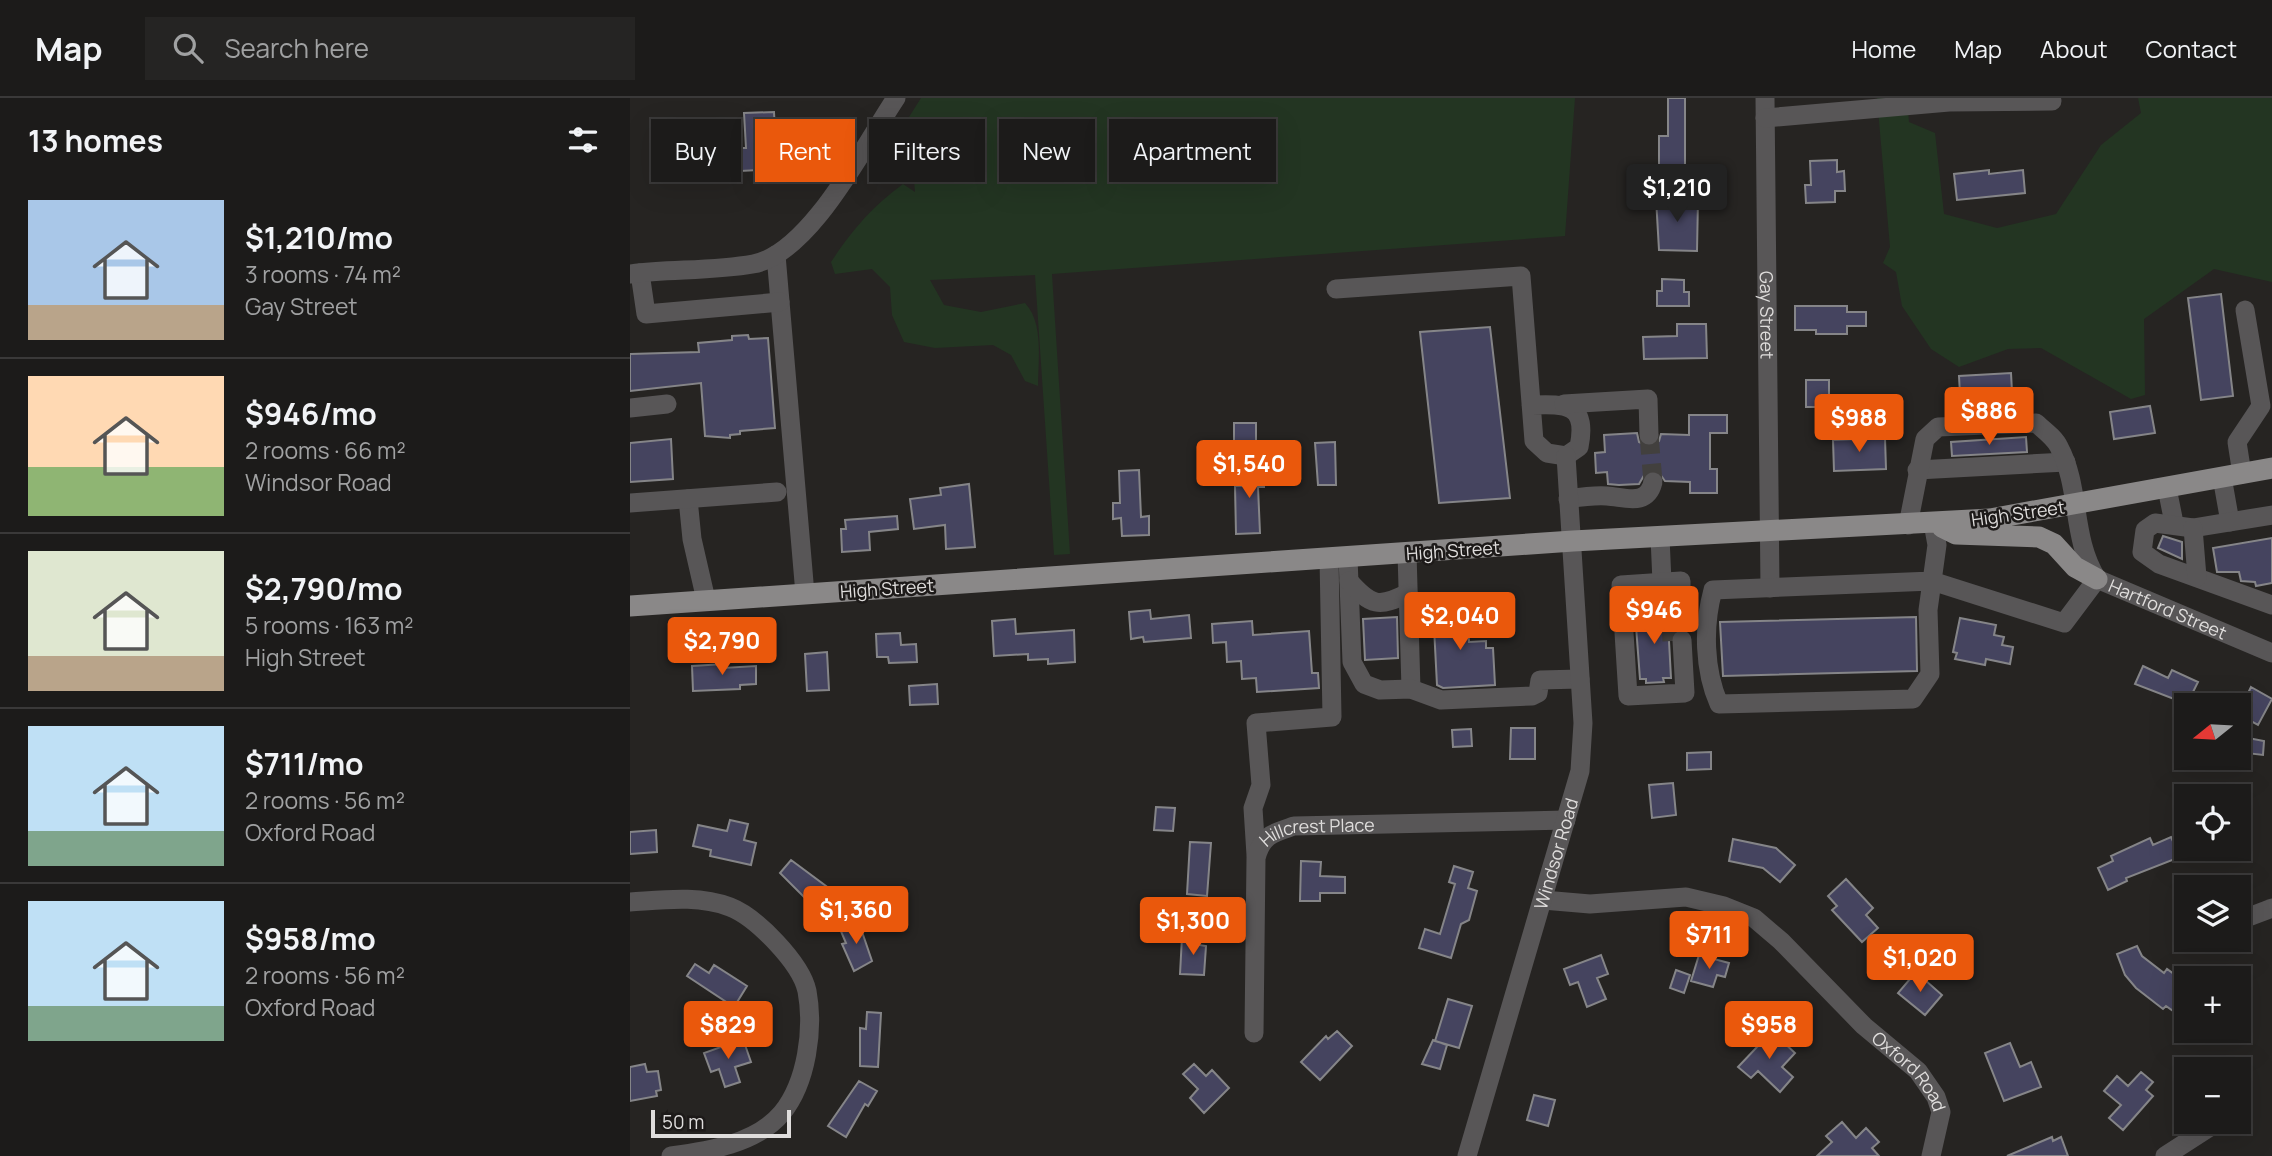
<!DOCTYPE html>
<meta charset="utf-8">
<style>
:root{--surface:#1c1b1a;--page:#252423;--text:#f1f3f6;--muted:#a0a1a2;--line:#3a3939;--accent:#ea580c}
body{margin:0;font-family:Manrope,sans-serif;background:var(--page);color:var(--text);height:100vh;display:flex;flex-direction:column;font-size:26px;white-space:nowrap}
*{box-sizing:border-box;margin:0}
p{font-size:23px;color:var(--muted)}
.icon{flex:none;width:38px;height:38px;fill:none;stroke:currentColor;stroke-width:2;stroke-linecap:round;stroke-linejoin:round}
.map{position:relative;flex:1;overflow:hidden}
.side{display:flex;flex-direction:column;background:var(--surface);width:630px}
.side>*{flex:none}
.banner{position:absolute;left:21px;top:21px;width:665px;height:63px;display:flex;gap:14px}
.needle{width:46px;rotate:252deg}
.fabs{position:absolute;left:1544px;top:595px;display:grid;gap:14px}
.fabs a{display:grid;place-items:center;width:77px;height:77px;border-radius:0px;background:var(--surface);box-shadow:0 7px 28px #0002,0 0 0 2px var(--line);font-size:35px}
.scale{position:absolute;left:21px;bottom:18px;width:140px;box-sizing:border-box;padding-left:7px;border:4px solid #dfdddc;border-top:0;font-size:19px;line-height:24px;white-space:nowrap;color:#dfdddc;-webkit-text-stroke:5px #1d1a19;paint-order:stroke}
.price{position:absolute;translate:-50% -60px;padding:0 16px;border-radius:7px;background:var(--accent);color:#fff;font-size:23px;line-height:46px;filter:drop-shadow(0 2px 4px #0008)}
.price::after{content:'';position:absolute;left:50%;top:42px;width:21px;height:16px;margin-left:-10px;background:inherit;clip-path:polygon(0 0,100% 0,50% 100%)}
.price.current{background:#222;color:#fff}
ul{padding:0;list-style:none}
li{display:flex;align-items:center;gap:21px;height:175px;padding:0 28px}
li+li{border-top:2px solid var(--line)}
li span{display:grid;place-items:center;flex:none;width:196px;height:140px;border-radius:0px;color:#555}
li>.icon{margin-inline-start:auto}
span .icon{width:84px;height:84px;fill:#fffc;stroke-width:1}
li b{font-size:30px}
h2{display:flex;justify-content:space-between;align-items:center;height:84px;padding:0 28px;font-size:30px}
.chip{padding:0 24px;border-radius:0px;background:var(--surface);box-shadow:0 7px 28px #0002,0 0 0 2px var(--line);font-size:24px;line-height:63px}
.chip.current{background:var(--accent);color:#fff}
header{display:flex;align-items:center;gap:42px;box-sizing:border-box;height:98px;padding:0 35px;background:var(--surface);border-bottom:2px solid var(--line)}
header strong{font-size:33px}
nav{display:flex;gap:38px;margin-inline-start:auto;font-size:24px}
.search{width:490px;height:63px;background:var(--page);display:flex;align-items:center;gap:18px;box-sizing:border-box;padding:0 24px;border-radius:0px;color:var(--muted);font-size:26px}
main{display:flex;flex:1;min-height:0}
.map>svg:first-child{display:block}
.green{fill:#233522}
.building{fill:#45445f;stroke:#858588;stroke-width:2}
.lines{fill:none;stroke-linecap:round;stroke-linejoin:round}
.minor-tunnel{stroke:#42403e;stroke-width:19;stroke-dasharray:19 10;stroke-linecap:butt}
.minor{stroke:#585657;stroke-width:19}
.major{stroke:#8a8888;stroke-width:21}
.labels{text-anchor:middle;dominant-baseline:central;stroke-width:5;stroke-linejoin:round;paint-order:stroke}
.street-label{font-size:18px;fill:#dfdddc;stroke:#1d1a19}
</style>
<header>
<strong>Map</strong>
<div class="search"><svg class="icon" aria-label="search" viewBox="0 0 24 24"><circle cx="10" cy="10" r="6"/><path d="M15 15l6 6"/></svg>Search here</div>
<nav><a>Home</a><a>Map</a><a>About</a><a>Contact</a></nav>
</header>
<main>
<section class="side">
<h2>13 homes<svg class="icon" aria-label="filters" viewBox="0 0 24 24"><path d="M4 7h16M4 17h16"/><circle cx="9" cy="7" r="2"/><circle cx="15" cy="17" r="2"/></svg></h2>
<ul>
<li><span style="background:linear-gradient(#a9c7e8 75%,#b9a48a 0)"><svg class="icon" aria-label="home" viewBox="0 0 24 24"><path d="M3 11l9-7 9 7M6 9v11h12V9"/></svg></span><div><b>$1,210/mo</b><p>3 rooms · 74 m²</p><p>Gay Street</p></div></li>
<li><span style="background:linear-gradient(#ffd9b3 65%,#8fb573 0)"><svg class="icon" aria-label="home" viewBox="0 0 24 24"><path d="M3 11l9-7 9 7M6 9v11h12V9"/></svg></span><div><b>$946/mo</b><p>2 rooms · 66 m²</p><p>Windsor Road</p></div></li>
<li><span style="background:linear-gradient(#dfe7d0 75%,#b9a48a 0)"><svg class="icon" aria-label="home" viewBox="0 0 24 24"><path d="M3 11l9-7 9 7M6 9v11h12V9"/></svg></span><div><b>$2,790/mo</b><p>5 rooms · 163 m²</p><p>High Street</p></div></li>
<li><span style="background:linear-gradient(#bfe0f5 75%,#7fa58c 0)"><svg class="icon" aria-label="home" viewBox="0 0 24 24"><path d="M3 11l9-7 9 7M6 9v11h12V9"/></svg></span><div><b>$711/mo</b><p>2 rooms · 56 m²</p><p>Oxford Road</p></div></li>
<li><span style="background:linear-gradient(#bfe0f5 75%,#7fa58c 0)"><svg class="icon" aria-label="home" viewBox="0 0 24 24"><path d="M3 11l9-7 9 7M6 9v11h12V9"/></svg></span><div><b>$958/mo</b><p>2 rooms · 56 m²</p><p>Oxford Road</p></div></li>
</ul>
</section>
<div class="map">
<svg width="1642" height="1058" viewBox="0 0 1642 1058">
<rect width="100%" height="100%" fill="#262422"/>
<!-- green -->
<path class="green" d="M291,0H945L935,138L422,176L440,456L424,457L405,177L300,182L314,207L351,214L395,205C414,225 408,262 408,288L395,283L381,257L363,247L305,250L274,244L262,217L260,189L242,171L205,176L201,164C223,131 241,110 273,86L285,94L279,19Z
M1247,0H1277L1279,24L1305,35L1314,116L1367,130L1426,116L1471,47L1511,15L1508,0H1642V184L1584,171L1514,221L1515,297L1501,301L1411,250L1378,251L1329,269L1301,251L1272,208L1266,174L1253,165L1260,149Z"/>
<!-- building -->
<path class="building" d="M1038,0H1055V67H1029V38H1038Z
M144,14L147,71L110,73L109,50H116L114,15Z
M1207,62V74L1214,73L1215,93H1205V104L1176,105L1175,87H1181L1180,63Z
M1359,72V76L1393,72L1395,95L1327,102L1324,76Z
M1026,100L1068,101L1067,153L1029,152Z
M1032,181L1054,182V194H1059V208H1027V193H1032Z
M1591,196L1603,298L1571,302L1558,200Z
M1165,208H1217V214H1236V228H1217V236H1186V232H1165Z
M1047,226H1076L1077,260L1014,261L1013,239L1047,238Z
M860,229L880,400L809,405L790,234Z
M118,237L119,241L138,240L145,330L110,333V336L100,337V340L75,338L71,285L0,293V256L69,254L68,245L102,242V238Z
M1381,275L1383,312L1331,315L1329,278Z
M1176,282H1199V309H1176Z
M1520,308L1525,335L1484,341L1480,314Z
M1059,317H1097V335H1080V371H1087V395H1060V384L1035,383L1027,372L1016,374L1009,386L989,387L978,386L977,374L966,375L965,355L975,354L974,337L1007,335L1009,344L1020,349L1029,343L1031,336L1059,337Z
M604,325H626V347L604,346Z
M1396,339L1397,354L1322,358L1321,344Z
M1255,340L1256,371L1204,373L1203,342Z
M41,341L43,381L0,384V345Z
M705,344L706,387H688L685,345Z
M634,365V389H628L630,435L606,436L605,388H614L613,366Z
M509,372L511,419L519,418V437L492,438L491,420L483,421V405H490L489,373Z
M339,386L345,449L316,451L315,427L284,431L280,401L311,397L310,390Z
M267,418L268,431L239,434L240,452L212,454L211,431H216L215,422Z
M1533,438L1552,444V461L1528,450Z
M1642,440V485L1626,488L1625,484L1611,483L1609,474H1587L1583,450Z
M837,508L839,544L856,543V550H863L865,587L813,590L807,587L803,510Z
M520,512L521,521L559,517L561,540L514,544L513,539L501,541L499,514Z
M1036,513L1037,526L1043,534L1039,543L1041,580H1033L1034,584L1016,585V581H1010L1005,515Z
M767,519L768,560L735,562L733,521Z
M1286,519L1287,573L1093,578L1090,524Z
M1330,520L1366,527L1364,537L1374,539L1372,547L1383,549L1380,566L1356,561L1355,567L1325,561L1327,555L1323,554Z
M385,521L386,536L444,532L445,564L418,566V561L398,562V556L364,558L362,523Z
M622,523L623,537L679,533L682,575H688L689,590L627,594L626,580L612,581L611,563L597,564L596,544L583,545L582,526Z
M270,535L271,547L286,546L287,564L259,565L258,559H247L246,536Z
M197,554L199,592L177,593L175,556Z
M94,566L93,570L126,568V586L110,587V591L63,593L62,568Z
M1513,568L1538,580L1542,572L1568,584L1557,606L1505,586Z
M307,586L308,606L280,607L279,588Z
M1621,589L1642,601L1628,627L1608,616Z
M881,630H905V661H880Z
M841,631L842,648L823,649L822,632Z
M1618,640L1634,643L1633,657L1616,655Z
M1081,654V671L1057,672V655Z
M1043,685L1046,717L1022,720L1019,687Z
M526,709L545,710L543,733L524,732Z
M100,722L118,726L114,742L126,745L121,767L80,758L81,752L63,748L68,727L97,733Z
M26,732L27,754L0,756V734Z
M1541,739L1550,759L1496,780L1497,783L1478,792L1468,770L1483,763L1481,758L1520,740L1523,747Z
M1103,741L1146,750L1165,767L1150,784L1133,770L1099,763Z
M560,744L581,745L577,798L557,796Z
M161,762L204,794L188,813L150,775Z
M671,763L691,764L690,778L715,779V795H690V803H670Z
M824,768L843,774L838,790L847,793L839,822L831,826L821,860L789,850L795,831L810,836L825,786L819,784Z
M1216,781L1243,810L1236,817L1248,830L1232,844L1202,812L1207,808L1198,798Z
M228,822L242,863L224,873L212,846L216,845L210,831Z
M1295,838L1307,852L1295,863L1283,850Z
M552,839L570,840L569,847L576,848L574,877L550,876Z
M1507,848L1512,858L1534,875L1537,871L1556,885V901L1546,915L1536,908L1533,911L1506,890L1495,877L1487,856Z
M971,857L978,876L967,880L976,901L957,909L948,884L940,887L934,871Z
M1069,857L1099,865L1095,879L1087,877L1083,889L1061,883Z
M65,866L79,875L84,867L117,888L104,909L57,878Z
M1046,872L1060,877L1054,895L1040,890Z
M1286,874L1312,897L1295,917L1268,895Z
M818,901L842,908L829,950L805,943Z
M237,914L251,915L248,969L230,968V930L236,931Z
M1133,932L1147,946L1151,942L1165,955L1152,969L1163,979L1150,994L1128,973L1121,980L1108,969L1128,948L1123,943Z
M707,933L722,948L690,982L671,964L696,938L698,941Z
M113,941L121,964L105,969L110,984L95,989L89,971L81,974L74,955Z
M803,942L817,947L810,971L792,966Z
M1380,945L1390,969L1401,964L1411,989L1374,1003L1355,955Z
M15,966L17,974L28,973L31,992L26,993L27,998L0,1003V969Z
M564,966L576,978L582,972L599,990L574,1015L560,1000L568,991L553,976Z
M1511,974L1523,984L1516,992L1523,998L1493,1032L1479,1020L1491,1007L1474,993L1487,978L1498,988Z
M229,983L247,993L238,1008L235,1006L216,1039L198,1028Z
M904,997L925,1002L918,1028L897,1022Z
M1212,1024L1226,1040L1236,1030L1249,1044L1242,1050L1249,1058H1187L1202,1044L1196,1038Z
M1422,1039L1423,1043L1431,1039L1438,1058H1377Z"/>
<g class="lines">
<!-- minor-tunnel -->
<path class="minor-tunnel" d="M1019,337L1023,384
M1041,525L1042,543"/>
<!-- minor -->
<g class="minor">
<path id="s1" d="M1135,0L1140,490"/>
<path d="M1135,20L1319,4L1422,3"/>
<path d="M146,157L175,496"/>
<path d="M10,175L16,216L150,204"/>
<path d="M0,176C40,171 83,173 123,166C180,156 235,46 266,0"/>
<path d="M706,191L891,178L904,343L917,355L936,358L949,349C958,305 936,306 901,307"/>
<path d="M934,306L1018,301L1019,337"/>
<path d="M0,310L37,306"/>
<path d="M1287,372L1436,364"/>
<path d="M1612,376L1607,344L1631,308L1615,212"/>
<path d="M1592,379L1600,424"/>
<path d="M1537,390L1544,425"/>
<path d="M58,401L62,441L76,502"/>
<path d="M938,401C951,399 963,397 977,398C995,399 1017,409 1023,384"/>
<path d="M0,405L147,394"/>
<path d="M1642,417L1563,430L1525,425L1515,432L1512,454L1529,466L1642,507"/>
<path d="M1303,425L1307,447L1298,512L1300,576L1283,601L1089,606C1074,572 1073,528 1083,492L1302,483L1434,525L1467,481"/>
<path id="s2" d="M1278,427L1295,341L1308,329L1406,325C1414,332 1425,340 1429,349C1451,390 1441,440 1467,481L1642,555"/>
<path d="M1563,430L1567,479"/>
<path d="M1030,439L1032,484"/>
<path d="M777,455L781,591"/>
<path d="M718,459L722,564L734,586L750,592L781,591L811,602L902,598L908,595L910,582L950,581"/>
<path d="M719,483C741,508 749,510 778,495"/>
<path d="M1051,525V483L991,487L998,598L1055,595L1052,542"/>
<path d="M626,757L623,710L631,687L626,625L702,619L699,460"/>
<path id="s3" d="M913,802L960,806L1056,799L1094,808L1124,820L1151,843L1234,928L1288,973L1306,999L1311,1014L1301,1058"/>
<path d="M0,804C33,802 68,797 100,809C126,819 171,865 177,893C184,931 177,984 152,1015C126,1046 78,1053 41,1058"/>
<path d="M1608,823L1642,810"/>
<path id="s4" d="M624,935L626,760C632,737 643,735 664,728L936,722"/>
<path id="s5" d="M837,1058L950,673L953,625L936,358"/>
<path d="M1535,1058L1583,1027"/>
</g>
<!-- major -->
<path class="major" d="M1312,429L1326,436L1409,439L1424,446L1445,469L1467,481
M0,508L943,443L1360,421L1642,370"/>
</g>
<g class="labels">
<!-- street labels -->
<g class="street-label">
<text stroke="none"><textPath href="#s1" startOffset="217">Gay Street</textPath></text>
<text transform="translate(1388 415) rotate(-8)">High Street</text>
<text transform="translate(823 452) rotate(-4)">High Street</text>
<text transform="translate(257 490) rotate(-4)">High Street</text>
<text stroke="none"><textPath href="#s2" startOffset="452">Hartford Street</textPath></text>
<text stroke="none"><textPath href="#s4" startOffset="250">Hillcrest Place</textPath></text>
<text stroke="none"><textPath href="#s5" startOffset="315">Windsor Road</textPath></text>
<text stroke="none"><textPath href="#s3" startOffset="434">Oxford Road</textPath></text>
</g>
</g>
</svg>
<div class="fabs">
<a><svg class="needle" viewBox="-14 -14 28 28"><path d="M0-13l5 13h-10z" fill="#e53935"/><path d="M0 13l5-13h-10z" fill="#a0a1a2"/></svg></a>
<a><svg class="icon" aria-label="locate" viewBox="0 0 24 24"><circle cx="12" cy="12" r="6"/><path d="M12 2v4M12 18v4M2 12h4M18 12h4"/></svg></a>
<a><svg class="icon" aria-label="layers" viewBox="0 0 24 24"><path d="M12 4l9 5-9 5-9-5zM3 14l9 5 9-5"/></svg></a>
<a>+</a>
<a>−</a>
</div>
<div class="scale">50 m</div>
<b class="price current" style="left:1047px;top:126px">$1,210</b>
<b class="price" style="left:1359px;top:349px">$886</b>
<b class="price" style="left:1229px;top:356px">$988</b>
<b class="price" style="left:619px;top:402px">$1,540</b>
<b class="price" style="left:1024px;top:548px">$946</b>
<b class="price" style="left:830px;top:554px">$2,040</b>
<b class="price" style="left:92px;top:579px">$2,790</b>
<b class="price" style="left:226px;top:848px">$1,360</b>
<b class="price" style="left:563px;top:859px">$1,300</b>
<b class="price" style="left:1079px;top:873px">$711</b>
<b class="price" style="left:1290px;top:896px">$1,020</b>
<b class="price" style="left:98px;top:963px">$829</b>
<b class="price" style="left:1139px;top:963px">$958</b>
<div class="banner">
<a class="chip">Buy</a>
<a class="chip current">Rent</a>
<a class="chip">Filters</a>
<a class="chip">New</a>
<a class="chip">Apartment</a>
</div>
</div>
</main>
